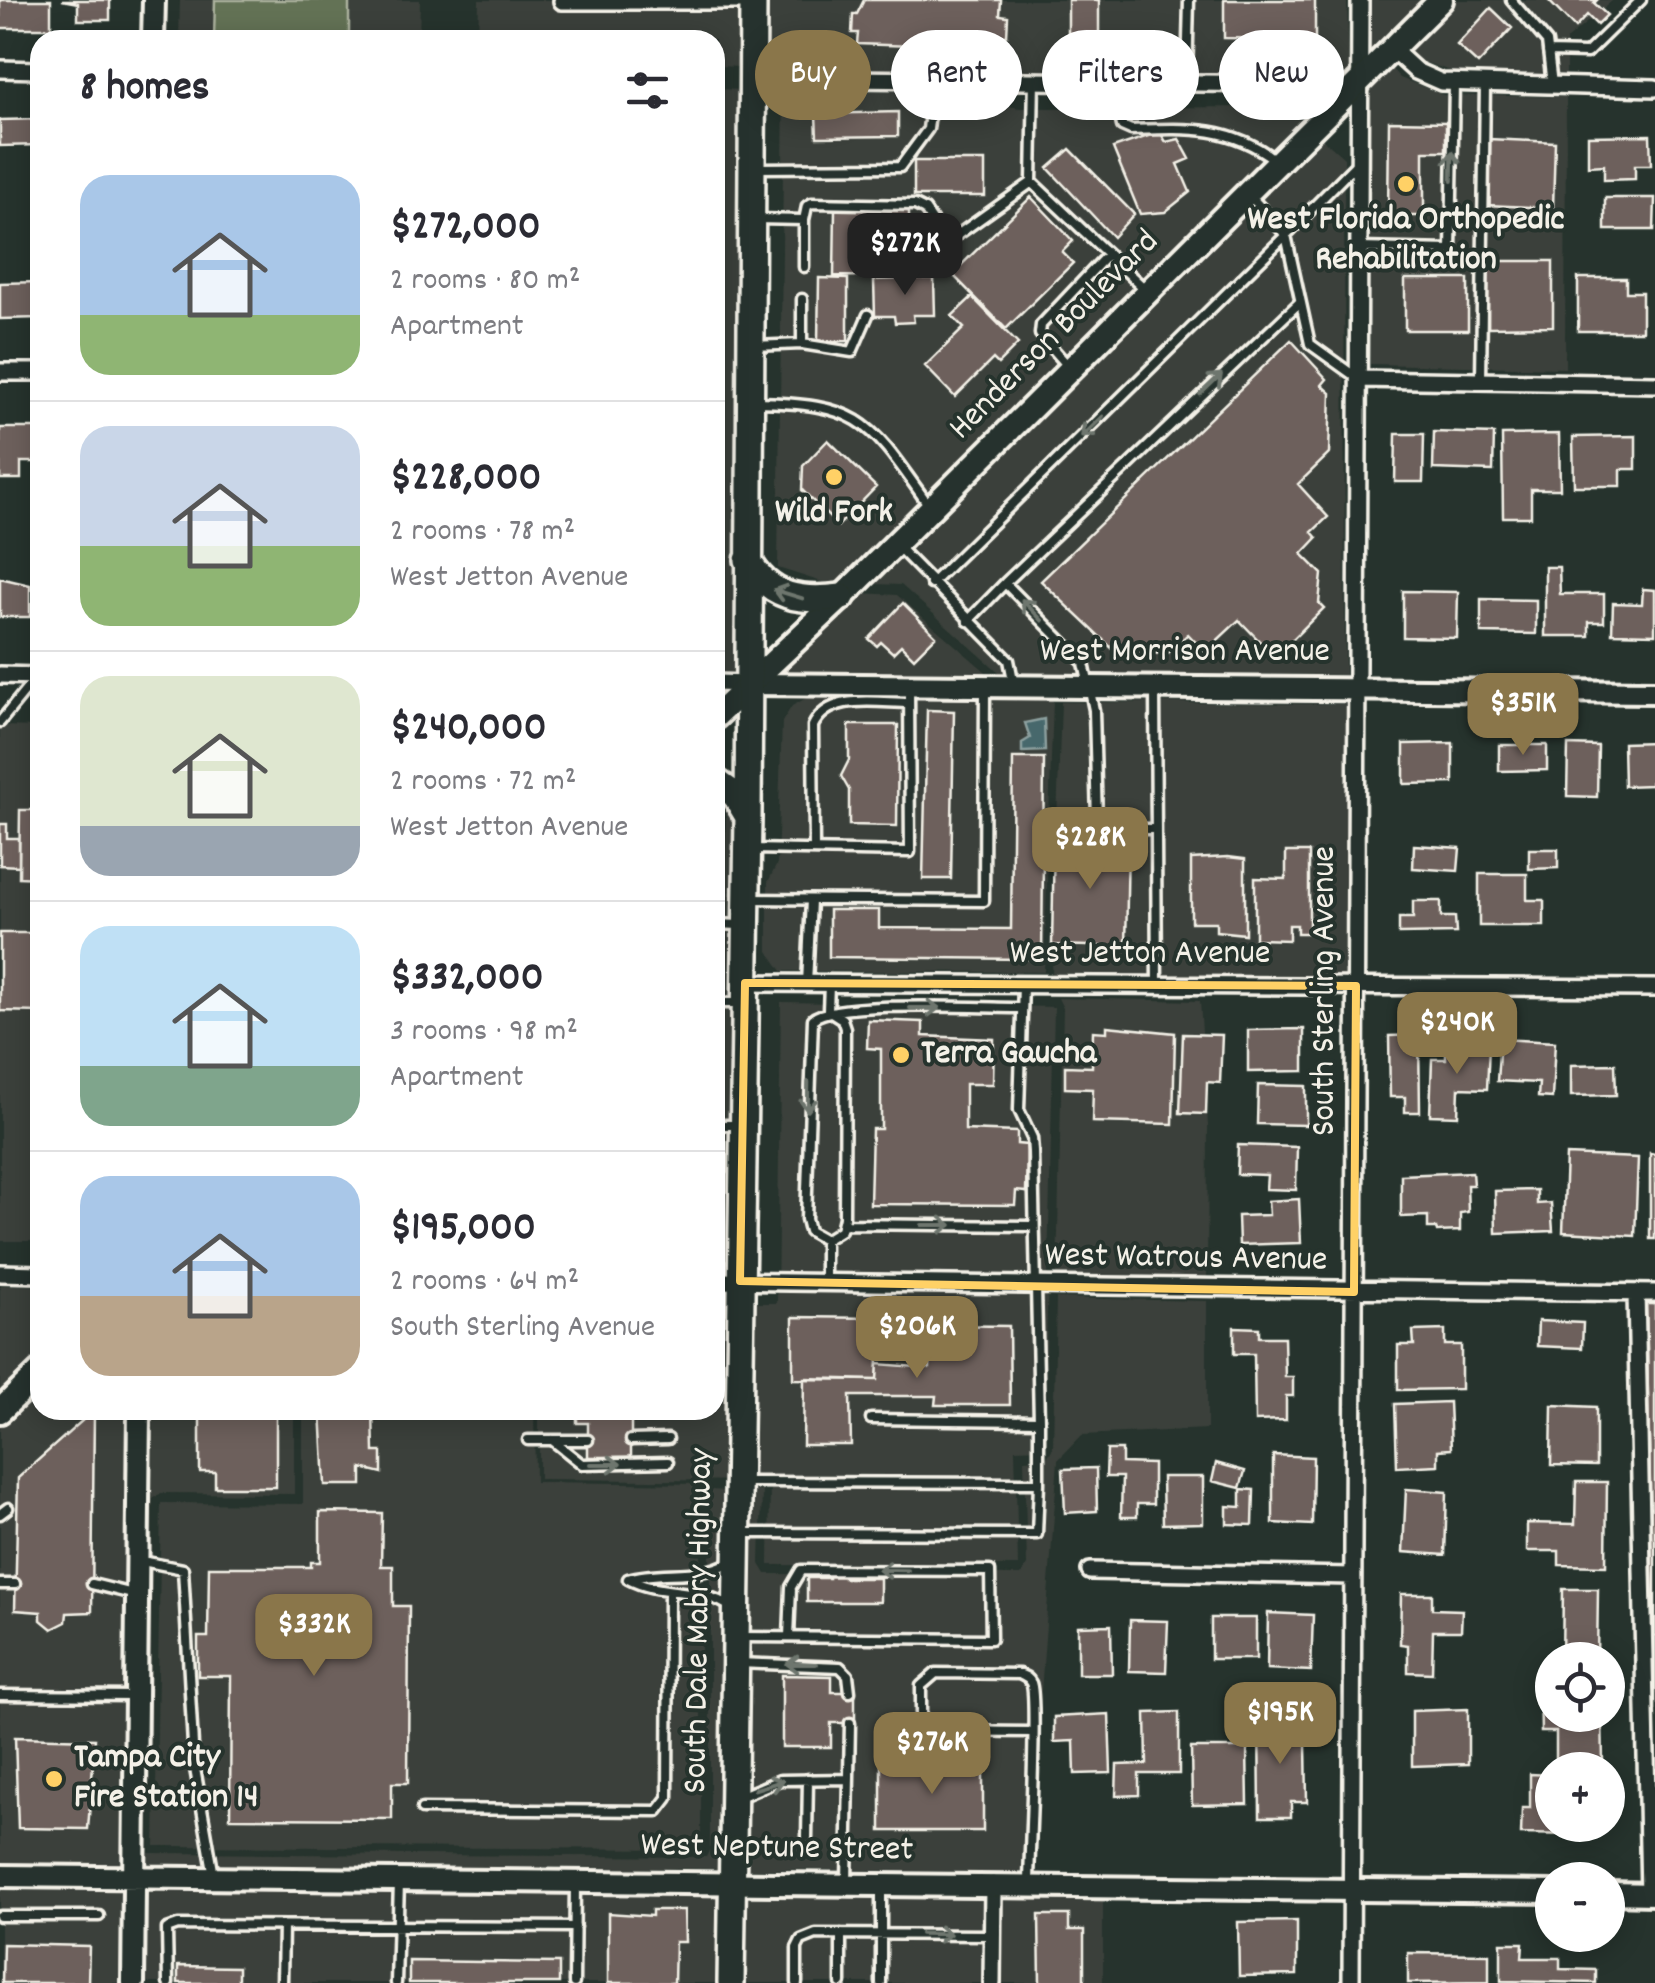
<!DOCTYPE html>
<meta charset="utf-8">
<style>
:root{--surface:#fff;--page:#f2f2f3;--text:#2b2b33;--muted:#7c7c81;--line:#e1e1e2;--accent:#8a764a}
body{margin:0;font-family:Dekko,sans-serif;background:var(--page);color:var(--text);height:100vh;display:flex;flex-direction:column;font-size:38px;white-space:nowrap}
*{box-sizing:border-box;margin:0}
p{font-size:32px;color:var(--muted)}
.icon{flex:none;width:55px;height:55px;fill:none;stroke:currentColor;stroke-width:2;stroke-linecap:round;stroke-linejoin:round}
.map{position:relative;flex:1;overflow:hidden}
.side{position:absolute;left:30px;top:30px;width:695px;height:1390px;display:flex;flex-direction:column;background:var(--surface);border-radius:30px;box-shadow:0 5px 25px #0003}
.side>*{flex:none}
.guide{position:absolute;left:755px;top:30px;width:750px;height:90px;display:flex;gap:20px}
.fabs{position:absolute;left:1535px;top:1642px;display:grid;gap:20px}
.fabs a{display:grid;place-items:center;width:90px;height:90px;border-radius:50%;background:var(--surface);box-shadow:0 5px 25px #0003;font-size:50px}
.price{position:absolute;translate:-50% -85px;padding:0 22px;border-radius:20px;background:var(--accent);color:#fff;font-size:32px;line-height:65px;filter:drop-shadow(0 2px 5px #0008)}
.price::after{content:'';position:absolute;left:50%;top:60px;width:30px;height:22px;margin-left:-15px;background:inherit;clip-path:polygon(0 0,100% 0,50% 100%)}
.price.active{background:#222;color:#fff}
ul{padding:0;list-style:none}
li{display:flex;align-items:center;gap:30px;height:250px;padding:0 50px}
li+li{border-top:2px solid var(--line)}
li span{display:grid;place-items:center;flex:none;width:280px;height:200px;border-radius:30px;color:#555}
li>.icon{margin-inline-start:auto}
span .icon{width:120px;height:120px;fill:#fffc;stroke-width:1}
li b{font-size:42px}
h2{display:flex;justify-content:space-between;align-items:center;height:120px;padding:0 50px;font-size:42px}
.tag{padding:0 35px;border-radius:45px;background:var(--surface);box-shadow:0 5px 25px #0003;font-size:35px;line-height:90px}
.tag.active{background:var(--accent);color:#fff}
.map>svg:first-child{display:block}
.built{fill:#3b413b}
.green{fill:#637254;stroke:#acb29e;stroke-width:2.5}
.water{fill:#46686c;stroke:#8c9f9e;stroke-width:2.5}
.building{fill:#6d615b;stroke:#f4f1e8;stroke-width:2.5}
.lines{fill:none;stroke-linecap:round;stroke-linejoin:round}
.service-casing{stroke:#f4f1e8;stroke-width:15}
.minor-casing{stroke:#f4f1e8;stroke-width:22}
.tertiary-casing{stroke:#f4f1e8;stroke-width:28}
.secondary-casing{stroke:#f4f1e8;stroke-width:30}
.primary-casing{stroke:#f4f1e8;stroke-width:32}
.service{stroke:#26332d;stroke-width:8}
.minor{stroke:#26332d;stroke-width:15}
.tertiary{stroke:#26332d;stroke-width:20}
.secondary{stroke:#26332d;stroke-width:22}
.primary{stroke:#26332d;stroke-width:25}
.oneway{stroke:#6e766e}
.marked{fill:none;stroke:#ffd166;stroke-width:8;stroke-linejoin:round}
.poi-dot{fill:#ffd166;stroke:#26332d;stroke-width:4}
.labels{text-anchor:middle;dominant-baseline:central;stroke-width:8;stroke-linejoin:round;paint-order:stroke}
.poi-label{font-size:35px;font-weight:bold;fill:#f4f1e8;stroke:#26332d}
.street-label{font-size:35px;fill:#f4f1e8;stroke:#26332d}
</style>
<div class="map">
<svg width="1655" height="1983" viewBox="0 0 1655 1983">
<rect width="100%" height="100%" fill="#26332d"/>
<filter id="ink" filterUnits="userSpaceOnUse"><feTurbulence type="fractalNoise" baseFrequency=".01" numOctaves="2"/><feDisplacementMap in="SourceGraphic" scale="20" xChannelSelector="R" yChannelSelector="G"/><feConvolveMatrix kernelMatrix="1 2 1 2 8 2 1 2 1" color-interpolation-filters="sRGB"/></filter>
<g filter="url(#ink)">
<!-- built -->
<path class="built" d="M180,0H420L419,40H179Z
M479,0H742L741,67L715,66V40H478Z
M762,0H1347L1349,76L1326,99L1307,78L1288,73L762,67Z
M1368,0H1425L1369,56Z
M1456,0H1613L1566,40V74L1456,73L1409,57L1405,51Z
M1389,66L1400,78L1444,95L1566,97L1565,368L1370,364L1369,86Z
M721,89L741,90L738,560L734,564L738,570L737,678L715,675Z
M784,91H914L1020,108L1286,107L1344,158L1345,675L1000,673L901,585L822,582L778,568Z
M861,593L897,595L993,678L775,679L846,608L853,607Z
M810,696L1053,699L1044,972L782,971L768,951V882L777,864L782,722L792,706Z
M1061,702L1347,704L1346,979L1052,975Z
M0,726L40,727V1241H0Z
M726,808L736,820L730,1269H715Z
M1058,998L1200,1001L1208,1126L1207,1278L1057,1275L1063,1008Z
M781,1002L1054,1007L1044,1448L1015,1449L1018,1566L769,1565L770,1481L539,1479V1410H715V1303H777Z
M0,1285L40,1286V1355L0,1395Z
M1056,1298L1207,1301V1429L1082,1435L1058,1460L1028,1870L1045,1873L742,1869L746,1491H762L760,1564L766,1574L1021,1575L1027,1565L1024,1459L1047,1457L1053,1448Z
M40,1386V1410H126L124,1864L0,1865V1426Z
M146,1410H294V1494L161,1493L153,1499L149,1853L706,1857L710,1849V1490L726,1491L722,1869L144,1864Z
M303,1410H534L535,1482L701,1484V1849L155,1846L161,1503L303,1504Z
M124,1887L123,1983H0V1888Z
M144,1887L722,1892L721,1983H143Z
M742,1892L983,1895L981,1983H741Z
M1003,1896L1103,1897V1983H1002Z"/>
<!-- green -->
<path class="green" d="M215,0H349V40H214Z"/>
<!-- water -->
<path class="water" d="M1044,719L1045,751L1022,752V743L1030,738L1025,723Z"/>
<!-- building -->
<path class="building" d="M0,0H51V28H0Z
M62,0H110V20H78V3Z
M864,0H1001L1000,15L1008,16L1007,36H1000L999,49L857,44L858,33H852L853,14H857Z
M1068,0H1099V33H1068Z
M1224,0H1315V39L1224,38Z
M1548,0H1597L1594,3L1607,15L1597,25L1587,15L1575,28Z
M1491,8L1512,28L1478,64L1457,45Z
M898,112V136L817,137L816,114Z
M40,119V145L0,146V120Z
M1389,121L1446,122V151H1424V216H1388Z
M1160,132L1166,142L1179,139L1190,159L1178,164L1190,192L1165,212L1140,214L1113,148Z
M1650,135L1651,165H1635V179L1604,180V165L1588,166V136Z
M1488,139L1555,142L1553,208L1486,205Z
M1070,149L1134,214L1113,237L1048,168Z
M914,161H985V196H914Z
M1031,197L1073,241L1062,252L1073,263L1006,329L952,274Z
M1605,198H1655L1654,230H1605Z
M835,208H909V277L834,276Z
M1487,261H1553V326L1488,327Z
M819,278L848,279V341H818Z
M934,278L935,315H913L914,322L895,323L894,316H875L874,280Z
M1578,278H1626V292H1642V331H1578Z
M1405,279H1468V330H1405Z
M40,282V318L0,319V283Z
M972,297L1018,344L998,364L993,359L955,397L925,366L964,328L952,316Z
M1291,340L1327,379L1322,385L1331,393L1329,454L1298,484L1328,517L1312,532L1317,538L1302,554L1322,574L1319,603L1324,608L1275,657L1239,620L1205,652L1188,634L1168,653L1119,655L1041,581Z
M0,428H37V462H21V479H0Z
M1434,432L1494,434L1493,471L1433,469Z
M1396,434H1424L1423,482H1395Z
M1559,434L1560,489H1531V517H1503L1502,435Z
M1636,436V469H1621V486H1574L1573,437Z
M828,440L876,487L838,526L802,490L803,466Z
M1545,567H1559L1560,594H1604V622H1589V636H1545Z
M0,578L30,585V617H0Z
M1643,589L1655,590V634L1612,633L1613,603L1642,604Z
M1403,591L1458,592L1457,638L1403,637Z
M1481,599L1536,600V634L1481,633Z
M903,603L936,636L914,658L901,645L893,653L881,642L877,646L869,639Z
M927,710L954,711L951,879H923Z
M849,725H898L897,826L849,825V790L841,776L849,760Z
M1655,742L1651,785L1624,786L1623,743Z
M1453,743V783L1404,784V744Z
M1499,745H1547V770L1499,771Z
M1568,745L1598,746L1597,797L1567,796Z
M1013,758H1044L1042,959L829,957V910H879V928L1011,929Z
M20,810H40V878L19,877Z
M0,824H7V838H19V866L0,865Z
M1074,825L1086,826V840L1128,842L1126,947L1052,945L1054,839L1074,840Z
M1414,845L1460,848L1458,871L1413,868Z
M1529,849H1558V868L1529,869Z
M1286,852H1309V933H1297V925H1289V940L1255,939V878L1286,879Z
M1228,857L1245,859V934L1216,931V922H1191V859Z
M1479,874H1527V900H1544V926H1479Z
M1413,901H1441V917H1455L1456,933L1399,934V918H1413Z
M0,933H40V1012L0,1011Z
M868,1020L923,1022V1036L994,1039L993,1084H965V1130L1017,1132V1144L1027,1145L1026,1192L1016,1191L1015,1205L870,1204L872,1129H881V1049L867,1048Z
M1107,1026L1175,1033L1173,1124L1092,1122L1093,1089L1065,1088V1066L1092,1067L1093,1031L1107,1032Z
M1304,1029V1071L1248,1072V1030Z
M1183,1034L1222,1035L1220,1083L1207,1082L1206,1114L1180,1113Z
M1419,1035L1420,1112H1405V1097H1390L1389,1036Z
M1500,1039L1555,1042L1552,1098L1538,1097L1539,1083L1497,1081Z
M1446,1045L1489,1046L1487,1089L1459,1088L1458,1116L1430,1115L1432,1059H1446Z
M1615,1064L1616,1095L1571,1096V1065Z
M1258,1085L1306,1086V1125L1257,1124Z
M1238,1145L1297,1147L1296,1190L1266,1189L1267,1175L1237,1174Z
M1650,1153L1655,1154V1239H1650Z
M1566,1155L1638,1158L1635,1236L1563,1232Z
M1472,1172L1473,1185H1467L1468,1212L1460,1213V1231L1437,1232L1436,1228H1428V1216L1401,1217V1175Z
M1537,1190V1204L1551,1203L1553,1231L1496,1233L1495,1191Z
M1299,1199L1301,1243L1239,1245L1238,1216L1269,1215L1268,1201Z
M1646,1304H1655V1711Z
M793,1317L880,1318L877,1380L793,1379Z
M1538,1321L1583,1323L1582,1348L1537,1346Z
M931,1325L1009,1326L1010,1405H935L936,1396H850L851,1445H803L804,1378L877,1380L878,1364L930,1368Z
M1234,1327L1259,1328V1337H1284L1285,1377H1293V1396H1286V1420L1255,1421L1254,1354H1234Z
M1445,1330V1345H1461V1389L1398,1390V1345H1414L1413,1331Z
M1449,1402L1451,1449L1438,1450V1465L1397,1467L1395,1404Z
M1552,1405L1596,1407V1466L1551,1465Z
M94,1410L92,1612L67,1613L66,1622L52,1629L41,1620V1612L15,1610L18,1478Z
M200,1410H276V1487H215V1472H200Z
M321,1410H373L374,1452H382V1473L362,1468V1485H325Z
M577,1410H631V1457H588V1423H577Z
M1107,1450H1122V1463L1153,1464V1504H1137V1517H1121L1122,1477H1106Z
M1273,1455L1313,1457L1312,1525L1273,1523Z
M1216,1463L1245,1471L1240,1488L1212,1481Z
M1096,1468L1097,1511L1065,1513L1063,1469Z
M1162,1477H1203V1523L1163,1524Z
M1576,1482H1607L1606,1566L1559,1565V1551H1527V1523L1575,1524Z
M1241,1489L1254,1490L1253,1525L1227,1524V1506L1241,1507Z
M1406,1489L1447,1492L1445,1555L1403,1552Z
M320,1512L382,1513L381,1566H393V1606H409L408,1783H392V1819L230,1818L231,1676H198V1637H208L209,1567H311V1562H320Z
M829,1572H844V1578H880V1602H807V1578H829Z
M1563,1589H1598L1597,1660H1562Z
M1401,1594H1432V1609L1462,1610L1461,1631H1433L1432,1673L1408,1672V1645L1400,1644Z
M1268,1613L1313,1615L1311,1671L1267,1669Z
M1211,1618H1256V1659H1211Z
M1130,1620L1168,1621L1166,1672L1129,1671Z
M1111,1625L1112,1674H1078V1626Z
M782,1675L832,1676V1692H855V1723H831V1747H782Z
M1552,1685V1715H1602L1603,1762L1556,1763V1732H1541L1540,1686Z
M1468,1709V1764L1412,1766V1711Z
M1179,1712V1774H1139V1795L1116,1796L1117,1765L1147,1764L1146,1713Z
M1109,1714L1111,1773L1075,1774L1074,1741L1054,1742V1717Z
M1259,1714H1290V1743H1306L1307,1802H1291V1817H1260Z
M15,1737L95,1739L88,1829L18,1828Z
M1191,1748H1247L1248,1804L1192,1805Z
M881,1763H983V1831H881Z
M1530,1774L1550,1775L1552,1825H1590L1589,1828L1580,1827V1835L1521,1834L1522,1808H1530Z
M652,1910H684L685,1942H675L674,1983H608V1913L652,1916Z
M1039,1915H1069V1930H1084V1983H1040Z
M1297,1921V1975L1239,1976L1238,1922Z
M1501,1943H1523L1522,1958H1560V1969L1596,1970V1983L1501,1981Z
M3,1944L89,1946L88,1983H2Z
M1408,1953L1489,1954V1982L1408,1983Z
M409,1961L559,1963V1983H409Z
M178,1966L238,1967V1983H178Z"/>
<g class="lines">
<!-- service casing -->
<g class="service-casing">
<path id="service" d="M1511,0L1547,42L1552,85
M1548,52L1587,53L1641,0
M1187,80L1189,0
M1113,83L1122,126L1131,130C1186,128 1231,125 1275,160
M755,168L900,167L928,129L934,81
M1032,182L1034,79
M1251,197L1286,235L1359,161
M755,219L804,220V267
M804,220L807,206L812,203L915,205L925,210L940,232L956,236L1032,182L1147,291
M1359,248L1451,250L1454,83
M802,344L852,352L868,315
M754,346L802,344V299
M1068,366L1040,334L1041,325L1108,254
M1481,380L1485,84
M754,402C864,404 869,421 930,507
M897,546L1009,660L1014,685
M931,584L1286,235L1310,344L1356,377
M968,621L1005,583
M1155,690L1157,985
M0,722L35,679
M1156,829H1105L1097,821L1094,710L1084,663L1005,583L1300,302
M751,849L910,852L909,685
M814,850L813,726C829,692 877,703 909,703
M751,899L984,901L985,688
M715,924L740,925
M807,984L811,900
M715,1003H740
M828,1010L842,1019L845,1028L844,1217L841,1230L825,1240L809,1231L806,1219L813,1019C833,1000 986,1008 1022,1008
M828,1010L829,984
M715,1125H740
M843,1224L1031,1226
M825,1240V1281
M871,1419L1039,1421L1033,1152L1032,1138L1019,1110L1023,985
M528,1440H588
M552,1440L582,1464L668,1462
M631,1440L668,1439
M741,1482L1039,1483V1421
M0,1514L8,1508
M744,1533L1037,1534L1039,1483
M137,1560L183,1569L194,1763L214,1876
M628,1579C661,1597 700,1585 732,1608
M628,1579C661,1569 700,1580 730,1562
M0,1584H15
M92,1584L133,1594
M738,1637L991,1639L990,1571L801,1570L791,1587L789,1637
M738,1663L840,1667L848,1675L850,1692
M0,1695L135,1696
M737,1798L780,1780L849,1779
M422,1809L658,1811L668,1798L669,1592
M807,1838L808,1779
M847,1882L850,1723
M1029,1884C1029,1857 1038,1696 1031,1683C1028,1677 1025,1677 1019,1674L936,1673L921,1686V1718L933,1731L1032,1732
M881,1887V1983
M0,1916H99
M841,1934V1983
M168,1983L167,1929L178,1925L575,1927
M282,1983L283,1926
M396,1983L399,1882
M574,1983L575,1884
M797,1983V1948L801,1940L816,1934L991,1935"/>
</g>
<!-- minor casing -->
<g class="minor-casing">
<path id="minor" d="M562,1H753
M1392,49L1416,71L1441,82L1655,88
M0,69L40,70
M752,78L1287,84L1302,88L1327,114
M0,372H40
M1359,379L1655,384
M0,675L40,676
M715,683L749,684
M745,983L1655,988
M0,1273L40,1274
M715,1281L1655,1293
M1636,1293L1649,1894
M1090,1571L1352,1576
M992,1983L993,1884
M1351,1983L1360,0"/>
</g>
<!-- tertiary casing -->
<g class="tertiary-casing">
<path id="tertiary" d="M153,40L154,0
M749,684L1655,692
M0,1876L1552,1892
M1608,1893L1655,1894
M133,1983L139,1410"/>
</g>
<!-- secondary casing -->
<g class="secondary-casing">
<path id="secondary" d="M715,717L842,597L1441,0
M0,1411L40,1372"/>
</g>
<!-- primary casing -->
<g class="primary-casing">
<path id="primary" d="M748,560C770,599 801,602 842,597
M715,781L735,795L748,817
M731,1983L748,817L753,0"/>
</g>
<!-- service -->
<use href="#service" class="service"/>
<!-- minor -->
<use href="#minor" class="minor"/>
<!-- tertiary -->
<use href="#tertiary" class="tertiary"/>
<!-- secondary -->
<use href="#secondary" class="secondary"/>
<!-- primary -->
<use href="#primary" class="primary"/>
</g>
<!-- one-way arrows -->
<defs><path id="oneway-shaft" d="M-6 0H5M1.5-3L5.5 0L1.5 3" fill="none" stroke-width="1.6" stroke-linecap="round" stroke-linejoin="round" transform="scale(2.5)"/></defs>
<g class="oneway">
<use href="#oneway-shaft" transform="translate(1452 166) rotate(-89)"/>
<use href="#oneway-shaft" transform="translate(1211 384) rotate(-44)"/>
<use href="#oneway-shaft" transform="translate(1092 427) rotate(136)"/>
<use href="#oneway-shaft" transform="translate(788 594) rotate(-163)"/>
<use href="#oneway-shaft" transform="translate(1032 610) rotate(-134)"/>
<use href="#oneway-shaft" transform="translate(925 1008)"/>
<use href="#oneway-shaft" transform="translate(808 1097) rotate(91)"/>
<use href="#oneway-shaft" transform="translate(937 1225)"/>
<use href="#oneway-shaft" transform="translate(606 1464)"/>
<use href="#oneway-shaft" transform="translate(893 1570) rotate(-179)"/>
<use href="#oneway-shaft" transform="translate(801 1664) rotate(180)"/>
<use href="#oneway-shaft" transform="translate(769 1785) rotate(-17)"/>
<use href="#oneway-shaft" transform="translate(936 1934) rotate(1)"/>
</g>
</g>
<!-- marked area -->
<path class="marked" d="M745,983L1356,986L1354,1292L740,1281Z"/>
<!-- markers -->
<g class="poi-dot">
<circle cx="1406" cy="184" r="10"/>
<circle cx="834" cy="477" r="10"/>
<circle cx="901" cy="1055" r="10"/>
<circle cx="54" cy="1779" r="10"/>
</g>
<g class="labels">
<!-- poi labels -->
<g class="poi-label">
<text x="1406" y="221">West Florida Orthopedic<tspan x="1406" dy="40">Rehabilitation</tspan></text>
<text x="834" y="514">Wild Fork</text>
<text x="921" y="1055" text-anchor="start">Terra Gaucha</text>
<text x="74" y="1759" text-anchor="start">Tampa City<tspan x="74" dy="40">Fire Station 14</tspan></text>
</g>
<!-- street labels -->
<g class="street-label">
<text transform="translate(1055 336) rotate(-45)">Henderson Boulevard</text>
<text x="1185" y="653">West Morrison Avenue</text>
<text x="1140" y="955">West Jetton Avenue</text>
<text transform="translate(1326 991) rotate(-90)">South Sterling Avenue</text>
<text transform="translate(1186 1259) rotate(1)">West Watrous Avenue</text>
<text transform="translate(700 1621) rotate(-89)">South Dale Mabry Highway</text>
<text transform="translate(777 1849) rotate(1)">West Neptune Street</text>
</g>
</g>
</svg>
<div class="fabs">
<a><svg class="icon" aria-label="locate" viewBox="0 0 24 24"><circle cx="12" cy="12" r="6"/><path d="M12 2v4M12 18v4M2 12h4M18 12h4"/></svg></a>
<a>+</a>
<a>−</a>
</div>
<b class="price active" style="left:905px;top:298px">$272K</b>
<b class="price" style="left:1523px;top:758px">$351K</b>
<b class="price" style="left:1090px;top:892px">$228K</b>
<b class="price" style="left:1457px;top:1077px">$240K</b>
<b class="price" style="left:917px;top:1381px">$206K</b>
<b class="price" style="left:314px;top:1679px">$332K</b>
<b class="price" style="left:1280px;top:1767px">$195K</b>
<b class="price" style="left:932px;top:1797px">$276K</b>
<div class="guide">
<a class="tag active">Buy</a>
<a class="tag">Rent</a>
<a class="tag">Filters</a>
<a class="tag">New</a>
</div>
<section class="side">
<h2>8 homes<svg class="icon" aria-label="filters" viewBox="0 0 24 24"><path d="M4 7h16M4 17h16"/><circle cx="9" cy="7" r="2"/><circle cx="15" cy="17" r="2"/></svg></h2>
<ul>
<li><span style="background:linear-gradient(#a9c7e8 70%,#8fb573 0)"><svg class="icon" aria-label="home" viewBox="0 0 24 24"><path d="M3 11l9-7 9 7M6 9v11h12V9"/></svg></span><div><b>$272,000</b><p>2 rooms · 80 m²</p><p>Apartment</p></div></li>
<li><span style="background:linear-gradient(#c9d6e8 60%,#8fb573 0)"><svg class="icon" aria-label="home" viewBox="0 0 24 24"><path d="M3 11l9-7 9 7M6 9v11h12V9"/></svg></span><div><b>$228,000</b><p>2 rooms · 78 m²</p><p>West Jetton Avenue</p></div></li>
<li><span style="background:linear-gradient(#dfe7d0 75%,#9aa5b1 0)"><svg class="icon" aria-label="home" viewBox="0 0 24 24"><path d="M3 11l9-7 9 7M6 9v11h12V9"/></svg></span><div><b>$240,000</b><p>2 rooms · 72 m²</p><p>West Jetton Avenue</p></div></li>
<li><span style="background:linear-gradient(#bfe0f5 70%,#7fa58c 0)"><svg class="icon" aria-label="home" viewBox="0 0 24 24"><path d="M3 11l9-7 9 7M6 9v11h12V9"/></svg></span><div><b>$332,000</b><p>3 rooms · 98 m²</p><p>Apartment</p></div></li>
<li><span style="background:linear-gradient(#a9c7e8 60%,#b9a48a 0)"><svg class="icon" aria-label="home" viewBox="0 0 24 24"><path d="M3 11l9-7 9 7M6 9v11h12V9"/></svg></span><div><b>$195,000</b><p>2 rooms · 64 m²</p><p>South Sterling Avenue</p></div></li>
</ul>
</section>
</div>
